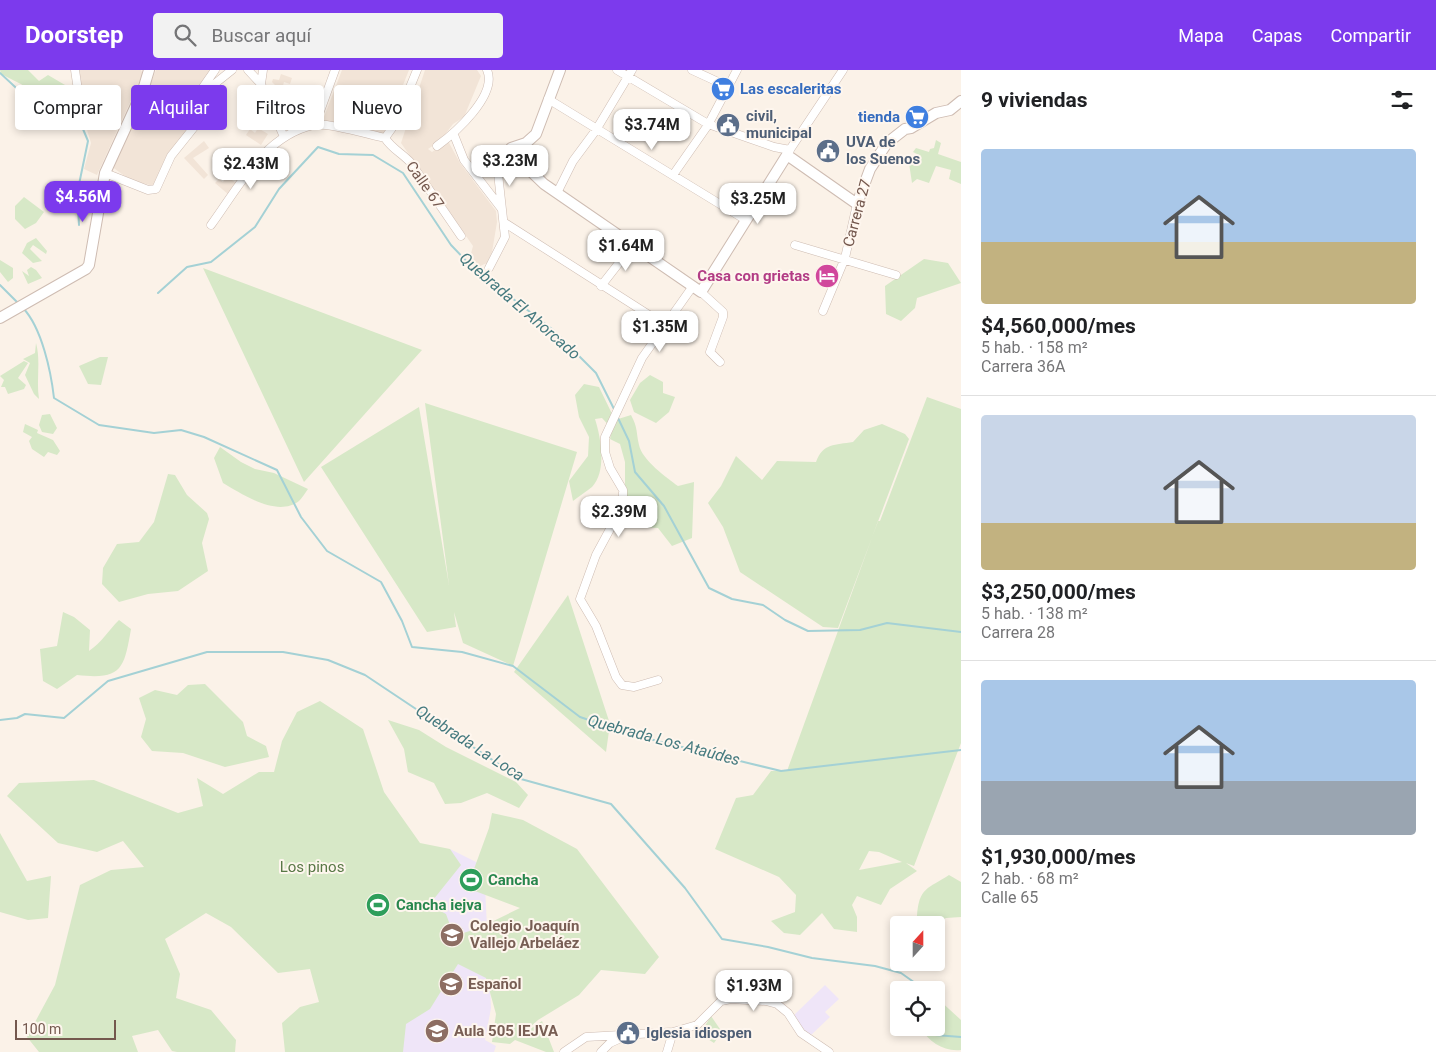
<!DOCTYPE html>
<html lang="es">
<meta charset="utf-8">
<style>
:root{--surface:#fff;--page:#f2f2f2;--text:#202124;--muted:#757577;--line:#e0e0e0;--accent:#7c3aed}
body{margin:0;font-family:Roboto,sans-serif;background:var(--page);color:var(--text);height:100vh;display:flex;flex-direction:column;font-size:19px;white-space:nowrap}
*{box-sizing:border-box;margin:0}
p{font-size:16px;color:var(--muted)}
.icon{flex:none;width:28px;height:28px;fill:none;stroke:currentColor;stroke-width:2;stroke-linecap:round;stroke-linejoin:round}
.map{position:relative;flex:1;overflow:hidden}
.drawer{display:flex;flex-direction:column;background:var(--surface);width:475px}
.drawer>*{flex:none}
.guide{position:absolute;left:15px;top:15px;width:475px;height:45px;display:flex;gap:10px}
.needle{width:32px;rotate:21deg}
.tools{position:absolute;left:890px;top:846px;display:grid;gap:10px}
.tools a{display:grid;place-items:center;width:55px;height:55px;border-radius:5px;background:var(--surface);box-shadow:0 2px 8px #0003;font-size:25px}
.scale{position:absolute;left:15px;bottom:12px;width:101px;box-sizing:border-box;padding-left:5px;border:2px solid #74584e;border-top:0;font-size:14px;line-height:18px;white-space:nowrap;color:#74584e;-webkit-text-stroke:4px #fef6ee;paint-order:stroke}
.price{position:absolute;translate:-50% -42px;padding:0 11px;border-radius:10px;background:#fff;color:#222;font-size:16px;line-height:32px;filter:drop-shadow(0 1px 2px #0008)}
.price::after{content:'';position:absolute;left:50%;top:30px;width:15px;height:11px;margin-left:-8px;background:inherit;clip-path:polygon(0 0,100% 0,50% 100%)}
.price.selected{background:var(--accent);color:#fff}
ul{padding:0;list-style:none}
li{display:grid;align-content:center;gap:10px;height:265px;padding:0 20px}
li+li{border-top:1px solid var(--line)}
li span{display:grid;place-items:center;height:155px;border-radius:5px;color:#555}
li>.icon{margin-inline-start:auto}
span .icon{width:90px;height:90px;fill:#fffc;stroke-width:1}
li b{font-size:21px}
h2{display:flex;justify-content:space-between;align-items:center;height:60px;padding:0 20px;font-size:21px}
.pill{padding:0 18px;border-radius:5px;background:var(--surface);box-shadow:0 2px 8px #0003;font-size:18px;line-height:45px}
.pill.selected{background:var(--accent);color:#fff}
header{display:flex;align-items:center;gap:30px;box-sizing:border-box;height:70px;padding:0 25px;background:var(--accent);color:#fff}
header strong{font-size:24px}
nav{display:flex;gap:28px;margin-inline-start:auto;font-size:18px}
.search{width:350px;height:45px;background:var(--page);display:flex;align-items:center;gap:12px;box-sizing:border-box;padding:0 18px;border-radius:5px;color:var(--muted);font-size:19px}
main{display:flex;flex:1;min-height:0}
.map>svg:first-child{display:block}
.residential{fill:#f2e4d7}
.education{fill:#efe5f8}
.green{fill:#d7e8c7;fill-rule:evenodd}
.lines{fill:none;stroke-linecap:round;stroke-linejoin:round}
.stream{stroke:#a4d1d5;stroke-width:2}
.minor-casing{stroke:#cebcb2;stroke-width:9}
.tertiary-casing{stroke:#cebcb2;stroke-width:12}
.minor{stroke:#fff;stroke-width:8}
.tertiary{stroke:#fff;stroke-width:10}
.labels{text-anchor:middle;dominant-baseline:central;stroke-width:4;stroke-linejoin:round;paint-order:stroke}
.shop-label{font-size:15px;font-weight:bold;fill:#366cbe;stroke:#fef6ee;text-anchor:start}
.service-label{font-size:15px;font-weight:bold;fill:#4e5e75;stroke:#fef6ee;text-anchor:start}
.street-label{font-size:15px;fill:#74584e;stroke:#fef6ee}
.hotel-label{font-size:15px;font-weight:bold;fill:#b23c85;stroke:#fef6ee;text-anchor:end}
.park-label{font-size:15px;fill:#597846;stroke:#fef6ee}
.leisure-label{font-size:15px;font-weight:bold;fill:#27864d;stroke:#fef6ee;text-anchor:start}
.education-label{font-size:15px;font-weight:bold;fill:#785e54;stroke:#fef6ee;text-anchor:start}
.water-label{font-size:16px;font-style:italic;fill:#457a7f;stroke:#fef6ee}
</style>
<header>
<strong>Doorstep</strong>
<div class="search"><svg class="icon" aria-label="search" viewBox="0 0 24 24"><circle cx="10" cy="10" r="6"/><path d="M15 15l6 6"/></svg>Buscar aquí</div>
<nav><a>Mapa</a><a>Capas</a><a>Compartir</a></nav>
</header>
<main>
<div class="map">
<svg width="961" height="982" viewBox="0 0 961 982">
<rect width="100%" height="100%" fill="#fbf2e8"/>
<!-- residential -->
<path class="residential" d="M78,0H141L143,4L97,105L84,99L91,73L84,50Z
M156,0H212L198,23L193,55L154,116L130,110L111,96L140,40Z
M342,0H409L383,65L322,52Z
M425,0H477L481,6L464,47L453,54L440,71L428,79L432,82L448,71L460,93L496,141L497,152L492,182L487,193L480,196L470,187L473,176L401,73Z
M281,4L292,8L290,14L284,12L282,19L285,20L283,27L274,24L277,17L272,12L273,9L279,10Z
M258,58L268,64L261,75L246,65L250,59L255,63Z
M204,71L209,78L193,88L208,105L204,109L184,88Z
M227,106L237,114L229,125L215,113L219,109L223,112Z"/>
<!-- education -->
<path class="education" d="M450,779L484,796L491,938L485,970L496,976L494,982H387L392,933Z
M825,915L839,929L825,942L830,947L810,966L792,947Z"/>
<!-- green -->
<path class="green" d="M0,0H28L39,11L48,5L65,15C30,25 31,18 1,4Z
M936,70L941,73L938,84L961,92V114L949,109L951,100L936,96L929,113L917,109L912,113L909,93L917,94L921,86L913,82L916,78L929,82L930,79L934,78Z
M24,127L44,142L36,153L25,159L15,149V136Z
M36,168L47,181L46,184L33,175L30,179L42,191L33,193L22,183L27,173Z
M924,189L948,193L961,213L917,228L915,238L901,251L886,244L885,216Z
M0,190L13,198V208L8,212L0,202Z
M31,197L36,200L42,208L28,214L22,201L29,206L27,200Z
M203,198L422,280L304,412Z
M36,273C41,291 36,310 39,329L34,324L25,305L30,293L23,289L35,283Z
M100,287H108L101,315L88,314L79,296Z
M24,291L28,293L18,308L26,315L24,319L8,324L5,317H1L4,310L0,306Z
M650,305L663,312V323L675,327L669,342L656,353L634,342L630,330L640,313Z
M584,314L599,317L615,350L631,345C638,358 636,362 639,375C642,390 667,408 678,416L694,412L692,468L672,476L658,458L635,457L625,440V392L620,374L610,369L612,359L602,348L595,349C601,368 607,401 592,417C586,422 579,426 573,431L569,411L588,386L589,367L579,347L575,325Z
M927,327L961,339V673L914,796L906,793L917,801L890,819L881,835L857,826L852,835L857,847V862L834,859L822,843L800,865L784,863L771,851L795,842L796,825L779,807L715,779L736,728L753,725L771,701H787L878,451H880ZM869,781L879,782L902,792L859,800Z
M425,333L577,382L513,596L463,573L454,542L456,557L427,562L321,397L419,337L449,515Z
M50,344L57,358L53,364L42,362L39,355L42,345Z
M25,354L38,360L37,363L53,370L60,381L57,385L48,382L44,387L32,379L29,371L32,367L23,362Z
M882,354L905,364L909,369L838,558L823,557L740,502L723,457L708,433L721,416L736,386L762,410L777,391L816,392C823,373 835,375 853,372L864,360Z
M220,377L241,392L255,399L274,403L308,419C305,423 302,428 299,431C277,448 242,424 223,413L214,388Z
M168,404L175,405L187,425L207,443L209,449L202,473L208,501L178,521L148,524L119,532L102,514L103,498L117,474L139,472L154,452Z
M568,525L610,654L606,682L514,602Z
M63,542L74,547L90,560L89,581C102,572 108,561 119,550L131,559C124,599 122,610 77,605L57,619L43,611L40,579L57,576Z
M205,614L243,652L247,666L266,676L269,687L225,697L183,683L152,681L141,667L146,649L139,628L155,620L177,625L188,615Z
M320,631L363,659L384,722L420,773L450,779L461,795L429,835L446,844L454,866L479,858L520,838L467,818L489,758L492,743L523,750L577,779L659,887L645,904L601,900L579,925L538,950L520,966L542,951L554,982H546L515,970L510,974L492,972L496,944L486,908L458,894L430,939L406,954L403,982H285L282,953L300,937L319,932L310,899L278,903L231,857L206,843L165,869L180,904L176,928L211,940L236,970L235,982H177L172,981L158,960L132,966L138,982H39L27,967L55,915L80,815L111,800L144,797L123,771L97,782L58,773L7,726L19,713L94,710L178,743L203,736L197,708L223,724L259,702H274L282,671L297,642Z
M388,650L419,660L446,677L516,712L528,725L519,738L487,723L461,733L445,734L434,713L408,702L404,679Z
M0,763L27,811L51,806L48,848L28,850L0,842Z
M949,805L961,812V847L946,848L933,855L917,846C919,817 928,819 949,805Z
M937,928L961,950V980C944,982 929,972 921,958H936Z
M711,946L722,962L714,973L700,964Z"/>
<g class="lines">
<!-- stream -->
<path class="stream" d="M0,3L27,28L56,27L75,40L88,71L77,124L79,155
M0,215L18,233
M158,223L187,197L211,192L255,157L279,119L318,77L339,84L373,85L403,103L451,175L473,198L552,259L596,303L615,341
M23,238C42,258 51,302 54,328L99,355L154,363L181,360L204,367L277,400L301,447L327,481L381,512L402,551L412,577L462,582L513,596L580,647L637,666L781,701L961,680
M618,348L629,371L635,402L664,436L709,518L732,529L763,535L785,550L808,561L860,560L887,553L961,562
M0,650L17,648L25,644L64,648L108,611L207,582H283L328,590L365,605L521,709L611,734L685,818L722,869L768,877L812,888L875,896L901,903L925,920
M936,928V935
M935,958V965L961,967"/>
<!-- minor casing -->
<g class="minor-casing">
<path id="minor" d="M75,0L80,34
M248,0L261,14L284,67
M617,0L708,54L774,77L790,80
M692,0L729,17
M261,14L263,0
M548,29L746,150
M204,40L207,20L232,0
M315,55L335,0
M454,65L464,90L501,138
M385,68C392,79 402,83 411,93L461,166
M385,68L395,54L417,0
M437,76C455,63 498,25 487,0
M787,84L843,0
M105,103L148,120L156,119L171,86L195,56L200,42L201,20L215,0
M673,105L708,55L737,0
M557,123L573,91L596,60L632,0
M505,153L671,259
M211,155C239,117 264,66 313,55C327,52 370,65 385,68
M795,175L896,205
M489,198L505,167L497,94L499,86L511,78
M601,216L633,175
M701,222L723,242V247L710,282L720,292
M823,241L845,188L857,134
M658,610L634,617L622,615L616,607L596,556L580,529L596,485L623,435V420L610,398L605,382V367L642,288L693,216
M564,982L586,967L673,962L697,955L721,931L731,929L766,931L777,934L788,943L801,963L829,982
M601,982L610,973L621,968
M667,982L673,962"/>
</g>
<!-- tertiary casing -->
<g class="tertiary-casing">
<path id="tertiary" d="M560,0L536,64L526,73L511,78L519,90L544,114L701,222L787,85L857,134L870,99L887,73L905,59L911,58L936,43L950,40L961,31
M0,248L86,199L89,195L105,103L143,20L149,0"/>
</g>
<!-- minor -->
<use href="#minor" class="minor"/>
<!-- tertiary -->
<use href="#tertiary" class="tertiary"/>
</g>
<!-- icons -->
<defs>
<g id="supermarket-disc" transform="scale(1.25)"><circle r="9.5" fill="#3f7fe0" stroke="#fef6ee"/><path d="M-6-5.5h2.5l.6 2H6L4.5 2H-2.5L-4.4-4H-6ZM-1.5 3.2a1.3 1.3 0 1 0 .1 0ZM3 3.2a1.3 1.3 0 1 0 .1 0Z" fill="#fff"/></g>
<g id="civic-disc" transform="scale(1.25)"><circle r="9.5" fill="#5c6f8a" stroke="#fef6ee"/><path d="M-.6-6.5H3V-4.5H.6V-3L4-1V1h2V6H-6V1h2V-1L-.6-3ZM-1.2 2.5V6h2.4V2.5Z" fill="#fff"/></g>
<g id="hotel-disc" transform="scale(1.25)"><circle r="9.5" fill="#d1479c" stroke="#fef6ee"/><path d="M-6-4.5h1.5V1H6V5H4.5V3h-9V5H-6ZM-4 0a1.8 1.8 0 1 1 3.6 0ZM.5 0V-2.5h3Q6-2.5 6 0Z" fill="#fff"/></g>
<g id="stadium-disc" transform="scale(1.25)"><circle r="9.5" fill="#2e9e5b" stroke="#fef6ee"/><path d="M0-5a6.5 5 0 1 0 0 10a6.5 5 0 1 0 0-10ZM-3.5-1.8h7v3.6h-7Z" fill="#fff"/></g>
<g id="school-disc" transform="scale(1.25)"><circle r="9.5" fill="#8d6e63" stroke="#fef6ee"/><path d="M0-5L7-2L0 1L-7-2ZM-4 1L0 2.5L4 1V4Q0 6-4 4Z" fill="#fff"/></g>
<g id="university-disc" transform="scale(1.25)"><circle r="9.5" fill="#8d6e63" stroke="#fef6ee"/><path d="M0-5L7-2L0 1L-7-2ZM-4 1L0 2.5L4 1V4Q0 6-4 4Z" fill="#fff"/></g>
</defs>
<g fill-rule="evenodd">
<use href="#supermarket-disc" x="723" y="19"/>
<use href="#supermarket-disc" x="917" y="47"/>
<use href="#civic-disc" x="728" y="55"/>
<use href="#civic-disc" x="828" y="81"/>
<use href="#hotel-disc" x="827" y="206"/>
<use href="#stadium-disc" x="471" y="810"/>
<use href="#stadium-disc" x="378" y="835"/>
<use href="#school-disc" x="452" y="865"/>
<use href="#university-disc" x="451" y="914"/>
<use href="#university-disc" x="437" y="961"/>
<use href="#civic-disc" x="628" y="963"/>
</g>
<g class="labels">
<!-- shop labels -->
<g class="shop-label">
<text x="740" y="19">Las escaleritas</text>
<text x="900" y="47" text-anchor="end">tienda</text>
</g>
<!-- service labels -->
<g class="service-label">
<text x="746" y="46">civil,<tspan x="746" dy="17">municipal</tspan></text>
<text x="846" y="72">UVA de<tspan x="846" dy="17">los Suenos</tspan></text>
<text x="646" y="963">Iglesia idiospen</text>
</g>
<!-- street labels -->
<g class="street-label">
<text transform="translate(425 115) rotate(55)">Calle 67</text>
<text transform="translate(857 143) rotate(-75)">Carrera 27</text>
</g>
<!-- hotel labels -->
<g class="hotel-label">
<text x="810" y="206">Casa con grietas</text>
</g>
<!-- park labels -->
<g class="park-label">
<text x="312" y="797">Los pinos</text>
</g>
<!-- leisure labels -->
<g class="leisure-label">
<text x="488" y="810">Cancha</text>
<text x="396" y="835">Cancha iejva</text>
</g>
<!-- education labels -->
<g class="education-label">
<text x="470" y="856">Colegio Joaquín<tspan x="470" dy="17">Vallejo Arbeláez</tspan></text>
<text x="468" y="914">Español</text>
<text x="454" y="961">Aula 505 IEJVA</text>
</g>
<!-- water labels -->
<g class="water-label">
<text transform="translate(520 236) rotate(41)">Quebrada El Ahorcado</text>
<text transform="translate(664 670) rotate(15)">Quebrada Los Ataúdes</text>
<text transform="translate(470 673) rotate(33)">Quebrada La Loca</text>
</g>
</g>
</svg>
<div class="tools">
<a><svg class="needle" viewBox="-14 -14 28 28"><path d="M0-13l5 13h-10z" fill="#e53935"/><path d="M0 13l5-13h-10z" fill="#757577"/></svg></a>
<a><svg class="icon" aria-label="locate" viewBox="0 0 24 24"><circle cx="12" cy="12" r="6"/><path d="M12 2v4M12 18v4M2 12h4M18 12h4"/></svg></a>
</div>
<div class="scale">100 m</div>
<b class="price" style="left:652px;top:81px">$3.74M</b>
<b class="price" style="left:510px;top:117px">$3.23M</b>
<b class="price" style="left:251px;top:120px">$2.43M</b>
<b class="price selected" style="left:83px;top:153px">$4.56M</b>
<b class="price" style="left:758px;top:155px">$3.25M</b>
<b class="price" style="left:626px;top:202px">$1.64M</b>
<b class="price" style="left:660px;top:283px">$1.35M</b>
<b class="price" style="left:619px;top:468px">$2.39M</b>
<b class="price" style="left:754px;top:942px">$1.93M</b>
<div class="guide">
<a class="pill">Comprar</a>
<a class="pill selected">Alquilar</a>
<a class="pill">Filtros</a>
<a class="pill">Nuevo</a>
</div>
</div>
<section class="drawer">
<h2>9 viviendas<svg class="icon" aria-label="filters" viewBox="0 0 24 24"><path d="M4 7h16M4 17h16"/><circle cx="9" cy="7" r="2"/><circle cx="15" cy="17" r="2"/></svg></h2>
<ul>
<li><span style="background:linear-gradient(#a9c7e8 60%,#c2b280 0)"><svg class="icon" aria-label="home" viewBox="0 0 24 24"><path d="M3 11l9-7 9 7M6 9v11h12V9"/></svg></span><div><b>$4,560,000/mes</b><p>5 hab. · 158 m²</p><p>Carrera 36A</p></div></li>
<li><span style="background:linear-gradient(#c9d6e8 70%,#c2b280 0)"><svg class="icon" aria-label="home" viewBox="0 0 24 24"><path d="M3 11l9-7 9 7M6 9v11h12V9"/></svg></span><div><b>$3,250,000/mes</b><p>5 hab. · 138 m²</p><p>Carrera 28</p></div></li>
<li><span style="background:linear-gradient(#a9c7e8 65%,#9aa5b1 0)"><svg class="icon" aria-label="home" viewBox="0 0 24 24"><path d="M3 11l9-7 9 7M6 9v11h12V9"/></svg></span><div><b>$1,930,000/mes</b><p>2 hab. · 68 m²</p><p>Calle 65</p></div></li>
</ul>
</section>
</main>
